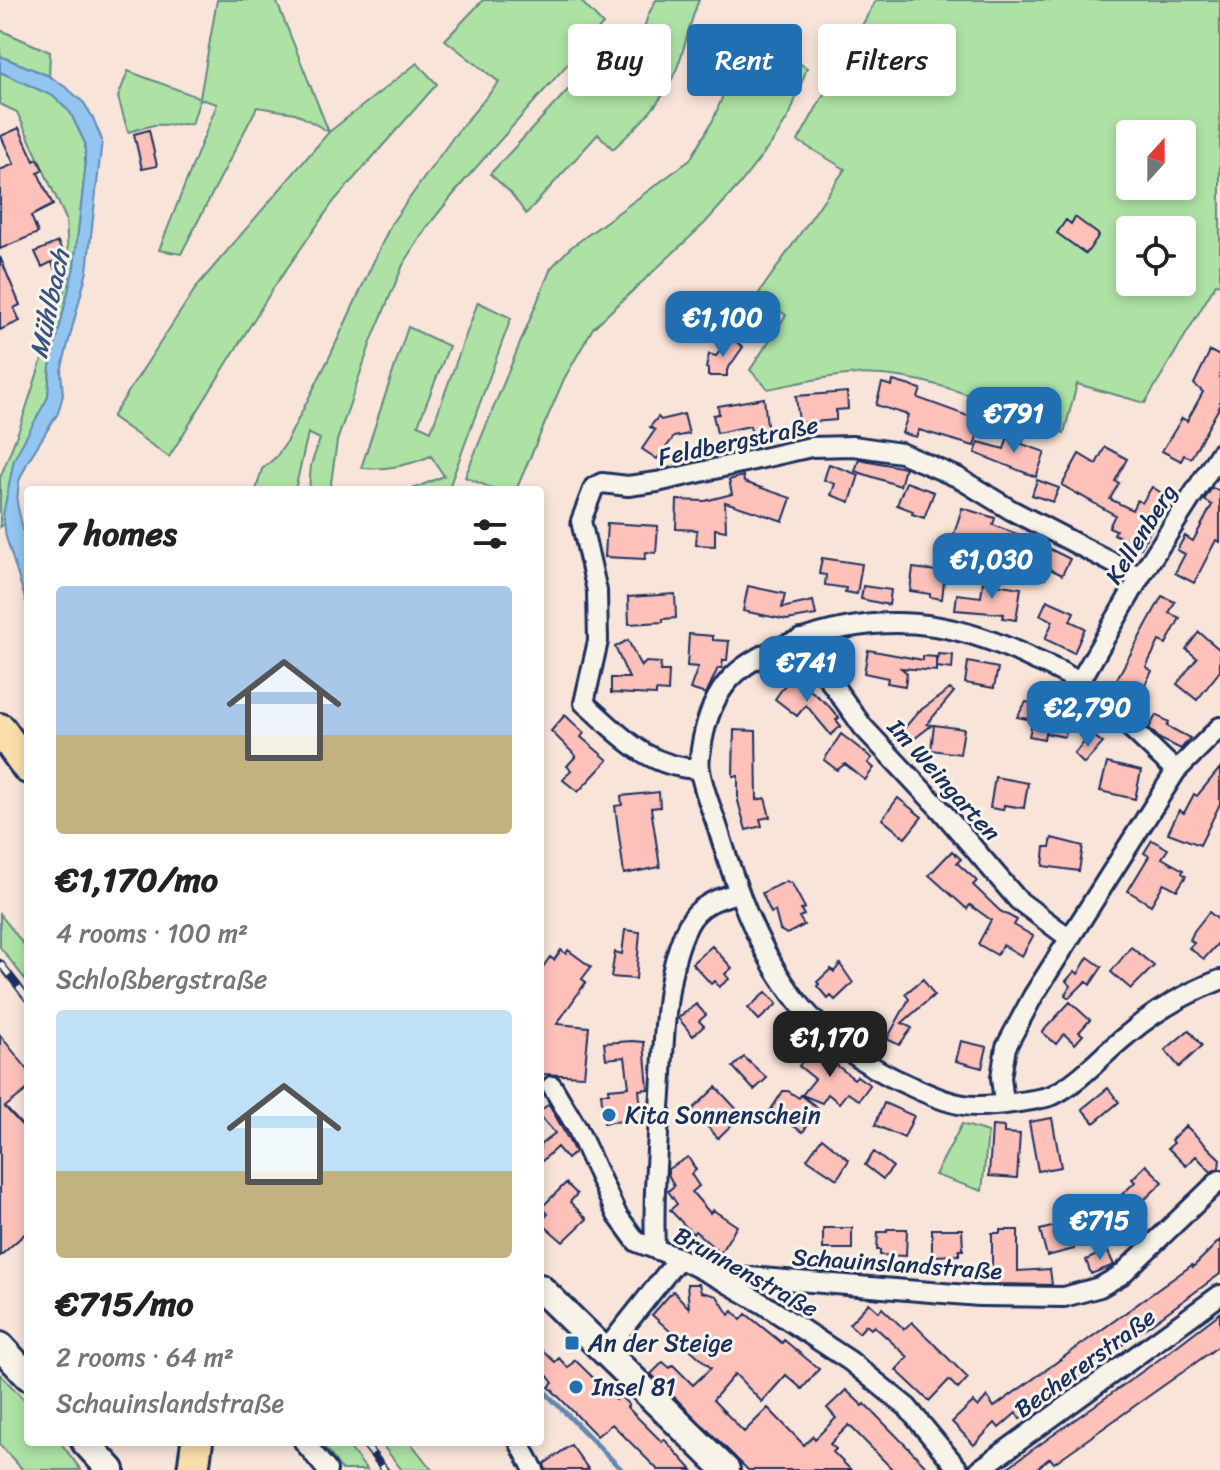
<!DOCTYPE html>
<meta charset="utf-8">
<style>
:root{--surface:#fff;--page:#f6f6f6;--text:#222;--muted:#767676;--accent:#1f6fb2}
body{margin:0;font-family:Sriracha,sans-serif;background:var(--page);color:var(--text);height:100vh;display:flex;flex-direction:column;font-size:30px;white-space:nowrap}
*{box-sizing:border-box;margin:0}
p{font-size:26px;color:var(--muted)}
.icon{flex:none;width:44px;height:44px;fill:none;stroke:currentColor;stroke-width:2;stroke-linecap:round;stroke-linejoin:round}
.map{position:relative;flex:1;overflow:hidden}
.panel{position:absolute;left:24px;top:486px;width:520px;height:960px;display:flex;flex-direction:column;background:var(--surface);border-radius:8px;box-shadow:0 4px 12px #0003}
.panel>*{flex:none}
.guide{position:absolute;left:568px;top:24px;width:532px;height:72px;display:flex;gap:16px}
.needle{width:52px;rotate:21deg}
.tools{position:absolute;left:1116px;top:120px;display:grid;gap:16px}
.tools a{display:grid;place-items:center;width:80px;height:80px;border-radius:8px;background:var(--surface);box-shadow:0 4px 12px #0003;font-size:40px}
.price{position:absolute;translate:-50% -68px;padding:0 18px;border-radius:16px;background:var(--accent);color:#fff;font-size:26px;line-height:52px;filter:drop-shadow(0 2px 4px #0008)}
.price::after{content:'';position:absolute;left:50%;top:48px;width:24px;height:18px;margin-left:-12px;background:inherit;clip-path:polygon(0 0,100% 0,50% 100%)}
.price.on{background:#222;color:#fff}
ul{padding:0;list-style:none}
li{display:grid;align-content:center;gap:16px;height:424px;padding:0 32px}
li span{display:grid;place-items:center;height:248px;border-radius:8px;color:#555}
li>.icon{margin-inline-start:auto}
span .icon{width:144px;height:144px;fill:#fffc;stroke-width:1}
li b{font-size:34px}
h2{display:flex;justify-content:space-between;align-items:center;height:96px;padding:0 32px;font-size:34px}
.pill{padding:0 28px;border-radius:8px;background:var(--surface);box-shadow:0 4px 12px #0003;font-size:28px;line-height:72px}
.pill.on{background:var(--accent);color:#fff}
.map>svg:first-child{display:block}
.green{fill:#ade2a4;stroke:#648881;stroke-width:2;fill-rule:evenodd}
.water{fill:#92c5ef;stroke:#6289b5;stroke-width:2}
.lines{fill:none;stroke-linecap:round;stroke-linejoin:round}
.stream{stroke:#6289b5;stroke-width:5}
.building{fill:#fdc1ba;stroke:#1b2f5e;stroke-width:2}
.street-casing{stroke:#1b2f5e;stroke-width:24}
.secondary-casing{stroke:#1b2f5e;stroke-width:32}
.primary-casing{stroke:#1b2f5e;stroke-width:36}
.street{stroke:#f7f3e8;stroke-width:18}
.secondary{stroke:#f7f3e8;stroke-width:26}
.primary{stroke:#f9deab;stroke-width:30}
.rail-casing{stroke:#1b2f5e;stroke-width:8}
.rail{stroke:#f7f3e8;stroke-width:5;stroke-dasharray:15;stroke-linecap:butt}
.poi-dot{fill:#1f6fb2;stroke:#f7f3e8;stroke-width:3}
.labels{text-anchor:middle;dominant-baseline:central;stroke-width:6;stroke-linejoin:round;paint-order:stroke}
.street-label{font-size:24px;fill:#1b2f5e;stroke:#f7f3e8}
.poi-label{font-size:24px;fill:#1b2f5e;stroke:#f7f3e8;text-anchor:start}
.water-label{font-size:26px;font-style:italic;fill:#395482;stroke:#f7f3e8}
</style>
<div class="map">
<svg width="1220" height="1470" viewBox="0 0 1220 1470">
<rect width="100%" height="100%" fill="#f9e4da"/>
<filter id="ink" filterUnits="userSpaceOnUse"><feTurbulence type="fractalNoise" baseFrequency=".0125" numOctaves="2"/><feDisplacementMap in="SourceGraphic" scale="16" xChannelSelector="R" yChannelSelector="G"/><feConvolveMatrix kernelMatrix="1 2 1 2 8 2 1 2 1" color-interpolation-filters="sRGB"/></filter>
<g filter="url(#ink)">
<!-- green -->
<path class="green" d="M217,0H276L329,132L417,63L437,84L334,201L274,287L169,457L112,417L197,286L329,132L295,113L257,107L181,254L159,250L217,104L200,99L192,124L154,125L128,132L118,97L128,71L200,98Z
M483,0H580L603,24L465,180L427,227L403,265L372,339L337,441L330,490H309L311,465L320,439L308,433L295,490H256L262,469L276,457L286,443L330,356L391,224L454,136L499,82L445,40Z
M656,0H699C688,25 685,53 673,77C660,105 636,128 613,149L598,134L526,214L510,192L490,174L616,38L636,55L648,15Z
M876,0H1220V285L1216,284L1145,403L1077,384L1064,433C996,406 922,368 847,375C821,377 794,384 768,389L750,370L786,315L757,296L845,169L798,141ZM1130,134H1182V186H1130ZM1130,230H1182V282H1130Z
M0,30L50,52L49,76L0,56Z
M749,31L807,68L790,114L774,140L739,185L705,223L593,328L564,379L516,490H496L465,477L551,268L570,248L690,160L713,120Z
M0,72L53,96L70,112L85,143V171L74,267L50,367L48,397L3,515L4,524L0,527V478L20,427L69,276L66,219L17,112L0,104Z
M478,302L511,318L450,485L453,490H410L444,476L431,456C406,466 387,470 361,468L408,327L449,346L418,425L431,431Z
M0,914L28,950V983L0,947Z
M962,1124L988,1132L982,1191L935,1175Z
M0,1374L28,1404V1442H60L81,1470H23L0,1445Z
M321,1442H345L367,1470H342Z
M380,1442H410L432,1470H402Z"/>
<!-- water -->
<path class="water" d="M0,56L49,76L68,89L84,103L93,118L102,140L87,271L61,371L63,395L58,413L28,461L19,481L17,503L28,552V608L6,537L3,515L14,459L48,397L50,367L74,267L85,171V143L70,112L53,96L0,72Z"/>
<g class="lines">
<!-- stream -->
<path class="stream" d="M540,1387L622,1470"/>
</g>
<!-- building -->
<path class="building" d="M19,128L34,161L38,159L43,170L38,173L53,205L31,216L38,233L0,249V170L14,164L1,136Z
M149,130L157,166L142,169L134,134Z
M1075,217L1099,235L1086,254L1057,233L1066,220L1071,224Z
M58,242L63,253L54,268L52,262L42,267L35,252Z
M0,257L20,305L14,308L20,321L0,330Z
M730,337L743,347L727,370V376H708V369L706,368L709,354L716,356Z
M1210,351L1220,356V406L1191,458L1184,455L1181,461L1162,451L1182,418L1187,421L1203,392L1194,384Z
M893,381L921,389L918,398L982,421L974,446L919,430L916,437L902,433L908,415L876,405L882,383L892,386Z
M847,392L848,409L836,410V420L799,423L796,396Z
M764,398L768,434L752,437L750,426L717,433L713,415L719,414L718,406Z
M684,414L689,434L674,437L657,459L642,449L655,430L650,427L658,417L661,420Z
M1009,433L1024,438L1022,444L1045,452L1036,477L975,453L979,442L1004,449Z
M1105,447L1127,459L1115,481L1119,483L1110,499L1132,510L1137,500L1142,503L1152,487L1168,497L1141,548L1114,534L1116,530L1109,527L1115,515L1062,485L1079,454L1096,464Z
M859,459L905,468L900,486L855,471Z
M829,464L859,475L850,502L831,495L835,484L824,480Z
M743,476L744,482L791,498L783,521L725,502L726,531L715,529V546L696,545L697,530L676,529L677,500L705,501L732,494L729,480Z
M1037,480L1059,488L1053,502L1032,495Z
M906,482L934,492L924,518L912,514L913,511L897,505Z
M1212,488L1220,491V542L1216,540L1194,583L1175,573L1185,554L1177,550L1185,536L1193,541L1212,505L1204,500Z
M962,508L995,518L993,525L1030,539L1070,559L1062,575L1050,569L1045,579L1018,565L1021,553L988,540L986,544L954,534Z
M607,523L658,526L656,553L646,552L645,559L605,557Z
M822,558L862,564L857,594L845,592L846,588L825,585L826,575L819,574Z
M913,568L945,572L942,599L930,597V594L910,591Z
M983,582L1021,588L1016,620L1003,618L1004,614L955,610L957,594L981,597Z
M748,586L785,594L782,608L813,601L816,615L787,620L743,611Z
M863,586L891,590L889,605L861,599Z
M675,594L676,618L663,619V622L629,624L628,597Z
M1162,596L1175,602L1169,613L1180,618L1166,644L1159,641L1146,667L1152,671L1138,698L1113,686Z
M1047,600L1074,612L1070,621L1085,628L1074,653L1045,639L1053,621L1040,615Z
M1199,632L1220,650V671L1197,700L1177,684L1197,658L1186,649Z
M689,634L713,636V640L729,641L727,660H723L722,668H718L706,694L690,689L698,667L687,666Z
M628,640L641,667L646,662L661,663L660,671H669L668,692L656,691V695L611,693V678H629L615,647Z
M868,650L923,660V656L936,657V667L938,654L953,655L952,669L936,667V671L901,668L907,673L905,686L887,683L888,678L864,673Z
M968,662L998,668L994,688L965,683Z
M792,675L828,705L839,718L836,720L841,726L831,735L806,705L797,716L775,699Z
M950,689L954,692L927,724L932,725L910,742L902,731L918,712Z
M1026,702L1070,710L1065,737L1045,733L1044,739L1029,736L1033,720L1017,717Z
M565,715L584,733L581,737L608,760L578,792L563,780L571,770L567,766L576,756L551,731Z
M1156,715L1169,722L1167,726L1190,738L1181,749L1160,739L1149,728Z
M934,725L964,729L960,754L931,750Z
M734,730L756,731L757,800L765,798L770,817L760,819L762,826L746,830L738,801V776H733Z
M841,734L872,758L868,763L874,768L865,780L845,764L837,770L824,760Z
M1091,734L1103,743L1084,764L1074,754Z
M1107,763L1141,771L1135,799L1100,791Z
M1220,768V804L1200,845L1168,833L1179,810L1184,813L1194,794L1197,796Z
M995,777L1028,783L1024,808L1004,805L1003,810L990,808Z
M659,792L660,807L651,808L660,867L624,874L615,806L622,805L621,796Z
M898,798L922,817L905,838L882,819Z
M1052,838L1083,846L1079,871L1043,866L1045,847H1050Z
M1152,840L1168,849L1162,858L1183,870L1182,873L1186,876L1177,890L1164,883L1151,905L1128,891L1149,856L1144,853Z
M952,851L961,859L957,863L977,881L973,885L1000,911L1017,920L1014,925L1033,936L1022,956L1003,945L997,955L978,944L991,920L970,905L967,909L929,875Z
M787,881L788,883L791,882L805,908L801,910L804,915L799,917L804,925L787,934L780,930L775,911L771,913L762,893Z
M1209,912L1220,921V941L1204,959L1189,948L1194,943L1190,940L1194,931Z
M625,930L640,932L636,979L611,977L615,952L622,954Z
M712,946L732,968L725,974L729,979L719,987L715,981L711,984L692,963Z
M1131,947L1154,966L1131,989L1111,972Z
M561,950L566,954L568,950L591,967L582,979L586,982L557,1024L589,1027L584,1076L540,1074V971L550,957L554,960Z
M1088,957L1102,967L1090,985L1086,981L1069,998L1065,995L1071,986L1066,981L1075,971L1078,974Z
M840,964L853,983L835,1000L831,996L828,999L817,986L819,984L817,982L831,969L834,972Z
M923,979L934,995L902,1023L912,1028L899,1045L887,1039L909,999L905,994Z
M766,992L777,1004L759,1020L748,1008Z
M1070,1002L1090,1020L1079,1032L1083,1035L1075,1044L1064,1034L1056,1044L1042,1032Z
M696,1004L706,1015L699,1021L704,1026L693,1036L678,1018Z
M1189,1030L1202,1046L1179,1067L1165,1050Z
M0,1035L28,1070V1089L5,1107L28,1132V1231L0,1256Z
M632,1041L644,1042L648,1089L639,1090L642,1119L604,1123L601,1093H609V1089L629,1087L625,1057L606,1059L604,1043Z
M961,1041L987,1047L982,1068L956,1061Z
M813,1046L854,1079L857,1076L870,1085L859,1100L847,1093L839,1103L828,1094L822,1103L802,1095L815,1079L799,1066Z
M744,1057L767,1078L754,1090L733,1067Z
M716,1087L742,1115L718,1138L692,1110Z
M1108,1088L1119,1102L1094,1123L1082,1109Z
M783,1091H788L799,1098L801,1095L818,1108L803,1132L770,1111Z
M884,1103L914,1116L904,1138L875,1125Z
M549,1104L575,1152L567,1159L557,1147L540,1163V1145L555,1133L540,1116V1111Z
M1052,1118L1061,1167L1038,1171L1029,1122Z
M992,1126L1004,1127V1133L1020,1134L1017,1178L989,1176Z
M1186,1126L1220,1159L1219,1168L1211,1172L1196,1156L1186,1166L1168,1148L1174,1143L1171,1140Z
M822,1138L849,1160L837,1179L807,1159Z
M874,1152L893,1167L883,1179L865,1165Z
M688,1157L696,1170L691,1174L699,1186L692,1192L710,1213L713,1210L737,1226L720,1253L695,1231L693,1234L670,1210L677,1204L668,1191L674,1186L668,1174V1169Z
M1146,1165L1163,1182L1104,1238L1087,1221L1106,1198L1112,1204L1135,1182L1132,1179Z
M566,1183L577,1194L570,1202L587,1219L563,1242L540,1222L548,1214L542,1207Z
M1067,1223L1074,1249L1047,1256L1040,1230Z
M823,1228H852V1249H823Z
M887,1229H907L906,1256L880,1255V1250H877L878,1232H887Z
M932,1229H962L963,1250H959V1255L932,1256Z
M1000,1230H1018V1271L1050,1269L1052,1285L992,1284V1233H1000Z
M1220,1240V1274L1020,1419L1016,1413L999,1428L995,1423L974,1445L952,1422L973,1402L978,1407L987,1396L994,1407L1192,1265L1193,1267Z
M1107,1250L1114,1265L1091,1274L1086,1260Z
M687,1284H699L701,1292L717,1296L729,1315L733,1311L741,1320L746,1314L782,1343L784,1340L819,1369L802,1389L786,1375L762,1402L735,1374L713,1400L744,1432L768,1408L804,1445L813,1436L815,1439L836,1418L827,1408L846,1390L863,1406L865,1404L930,1470H893L849,1425L830,1444L836,1449L833,1452L851,1470H748L651,1374L663,1362L670,1368L673,1365L693,1385L711,1368L652,1315L673,1291L689,1308Z
M869,1303L879,1312L882,1308L904,1329L912,1322L968,1378L958,1389L949,1380L929,1401L896,1370L908,1357L874,1326L871,1329L866,1325L859,1333L849,1324Z
M1220,1313V1345L1187,1369L1054,1463L1050,1458L1035,1470H1004L1157,1361Z
M540,1348L555,1362L559,1358L568,1368L575,1360L616,1400L620,1396L629,1405L627,1407L662,1442L664,1439L692,1470H658L612,1424L597,1436L549,1387L553,1383L540,1366Z
M571,1445L589,1470H546L544,1464Z"/>
<g class="lines">
<!-- street casing -->
<g class="street-casing">
<path id="street" d="M800,639L863,727L940,809L1018,900L1069,938
M1079,683L1140,577L1220,453
M699,769C646,767 622,736 584,703L598,641L597,591L581,521L594,487L602,483L628,486L657,482L811,447L853,446L901,453L957,477L1011,510L1140,577
M1176,771C1145,742 1114,710 1081,684C1067,673 1049,666 1033,659C950,618 879,611 791,643C738,662 712,686 702,743C701,751 698,762 700,770C703,791 714,814 720,835C754,947 795,1036 908,1085C930,1095 955,1107 979,1106C994,1106 1041,1100 1053,1095C1081,1081 1103,1054 1127,1035C1155,1011 1186,993 1220,980
M552,1086L577,1128L617,1215L637,1242L679,1258L722,1280L765,1305L850,1361L907,1407L959,1470
M1004,1103L1001,1077L1006,1047L1033,996L1176,771L1220,727
M655,1248C653,1197 657,1146 661,1094C664,1042 664,972 688,925C698,905 718,898 738,893
M722,1280L737,1276L979,1296L1064,1297L1100,1287L1121,1275L1220,1180
M605,1351L679,1258
M304,1442L327,1470
M519,1442L534,1470
M979,1470L1220,1295"/>
</g>
<!-- secondary casing -->
<g class="secondary-casing">
<path id="secondary" d="M540,1288L726,1470
M0,1346L28,1376
M85,1442L111,1470"/>
</g>
<!-- primary casing -->
<g class="primary-casing">
<path id="primary" d="M0,729L28,768
M193,1470L197,1442"/>
</g>
<!-- street -->
<use href="#street" class="street"/>
<!-- secondary -->
<use href="#secondary" class="secondary"/>
<!-- primary -->
<use href="#primary" class="primary"/>
<!-- rail casing -->
<g class="rail-casing">
<path id="rail" d="M0,963L28,999
M363,1442L385,1470"/>
</g>
<!-- rail -->
<use href="#rail" class="rail"/>
</g>
</g>
<!-- markers -->
<g class="poi-dot">
<circle cx="609" cy="1115" r="8"/>
<rect x="564" y="1335" width="16" height="16" rx="4"/>
<circle cx="576" cy="1387" r="8"/>
</g>
<g class="labels">
<!-- street labels -->
<g class="street-label">
<text transform="translate(738 441) rotate(-12)">Feldbergstraße</text>
<text transform="translate(1141 534) rotate(-58)">Kellenberg</text>
<text transform="translate(944 780) rotate(48)">Im Weingarten</text>
<text transform="translate(897 1264) rotate(4)">Schauinslandstraße</text>
<text transform="translate(746 1272) rotate(29)">Brunnenstraße</text>
<text transform="translate(1085 1363) rotate(-36)">Bechererstraße</text>
</g>
<!-- poi labels -->
<g class="poi-label">
<text x="625" y="1115">Kita Sonnenschein</text>
<text x="588" y="1343">An der Steige</text>
<text x="592" y="1387">Insel 81</text>
</g>
<!-- water labels -->
<g class="water-label">
<text transform="translate(49 304) rotate(-78)">Mühlbach</text>
</g>
</g>
</svg>
<div class="tools">
<a><svg class="needle" viewBox="-14 -14 28 28"><path d="M0-13l5 13h-10z" fill="#e53935"/><path d="M0 13l5-13h-10z" fill="#767676"/></svg></a>
<a><svg class="icon" aria-label="locate" viewBox="0 0 24 24"><circle cx="12" cy="12" r="6"/><path d="M12 2v4M12 18v4M2 12h4M18 12h4"/></svg></a>
</div>
<b class="price" style="left:723px;top:359px">€1,100</b>
<b class="price" style="left:1014px;top:455px">€791</b>
<b class="price" style="left:992px;top:601px">€1,030</b>
<b class="price" style="left:807px;top:704px">€741</b>
<b class="price" style="left:1088px;top:749px">€2,790</b>
<b class="price on" style="left:830px;top:1079px">€1,170</b>
<b class="price" style="left:1100px;top:1262px">€715</b>
<div class="guide">
<a class="pill">Buy</a>
<a class="pill on">Rent</a>
<a class="pill">Filters</a>
</div>
<section class="panel">
<h2>7 homes<svg class="icon" aria-label="filters" viewBox="0 0 24 24"><path d="M4 7h16M4 17h16"/><circle cx="9" cy="7" r="2"/><circle cx="15" cy="17" r="2"/></svg></h2>
<ul>
<li><span style="background:linear-gradient(#a9c7e8 60%,#c2b280 0)"><svg class="icon" aria-label="home" viewBox="0 0 24 24"><path d="M3 11l9-7 9 7M6 9v11h12V9"/></svg></span><div><b>€1,170/mo</b><p>4 rooms · 100 m²</p><p>Schloßbergstraße</p></div></li>
<li><span style="background:linear-gradient(#bfe0f5 65%,#c2b280 0)"><svg class="icon" aria-label="home" viewBox="0 0 24 24"><path d="M3 11l9-7 9 7M6 9v11h12V9"/></svg></span><div><b>€715/mo</b><p>2 rooms · 64 m²</p><p>Schauinslandstraße</p></div></li>
</ul>
</section>
</div>
